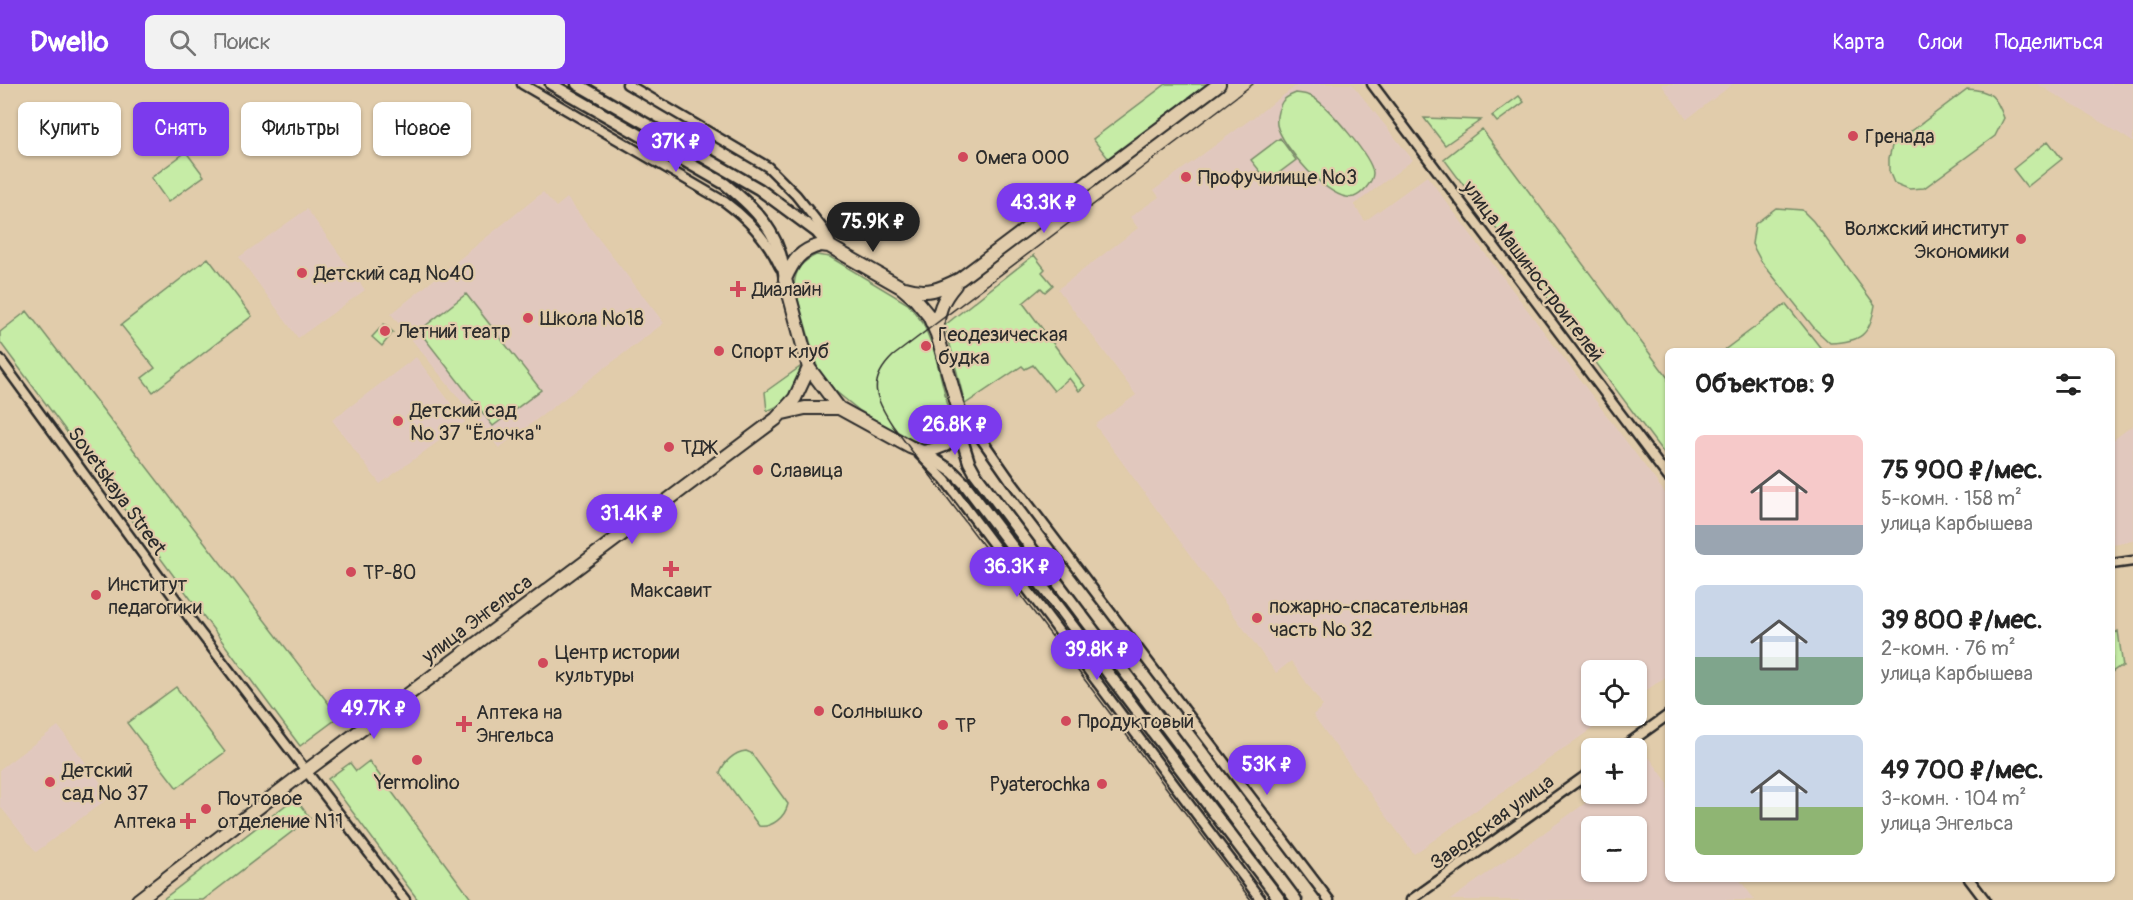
<!DOCTYPE html>
<html lang="ru">
<meta charset="utf-8">
<style>
:root{--surface:#fff;--page:#f2f2f2;--text:#222;--muted:#767676;--accent:#7c3aed}
body{margin:0;font-family:Pangolin,sans-serif;background:var(--page);color:var(--text);height:100vh;display:flex;flex-direction:column;font-size:22px;white-space:nowrap}
*{box-sizing:border-box;margin:0}
p{font-size:20px;color:var(--muted)}
.icon{flex:none;width:33px;height:33px;fill:none;stroke:currentColor;stroke-width:2;stroke-linecap:round;stroke-linejoin:round}
.map{position:relative;flex:1;overflow:hidden}
.drawer{position:absolute;left:1665px;top:264px;width:450px;height:534px;display:flex;flex-direction:column;background:var(--surface);border-radius:9px;box-shadow:0 2px 4px #0004}
.drawer>*{flex:none}
.banner{position:absolute;left:18px;top:18px;width:570px;height:54px;display:flex;gap:12px}
.buttons{position:absolute;left:1581px;top:576px;display:grid;gap:12px}
.buttons a{display:grid;place-items:center;width:66px;height:66px;border-radius:9px;background:var(--surface);box-shadow:0 2px 4px #0004;font-size:30px}
.price{position:absolute;translate:-50% -51px;padding:0 14px;border-radius:21px;background:var(--accent);color:#fff;font-size:20px;line-height:39px;filter:drop-shadow(0 2px 3px #0008)}
.price::after{content:'';position:absolute;left:50%;top:36px;width:18px;height:14px;margin-left:-9px;background:inherit;clip-path:polygon(0 0,100% 0,50% 100%)}
.price.current{background:#222;color:#fff}
ul{padding:0;list-style:none}
li{display:flex;align-items:center;gap:18px;height:150px;padding:0 30px}
li span{display:grid;place-items:center;flex:none;width:168px;height:120px;border-radius:9px;color:#555}
li>.icon{margin-inline-start:auto}
span .icon{width:72px;height:72px;fill:#fffc;stroke-width:1}
li b{font-size:26px}
h2{display:flex;justify-content:space-between;align-items:center;height:72px;padding:0 30px;font-size:26px}
.pill{padding:0 21px;border-radius:9px;background:var(--surface);box-shadow:0 2px 4px #0004;font-size:21px;line-height:54px}
.pill.current{background:var(--accent);color:#fff}
header{display:flex;align-items:center;gap:36px;box-sizing:border-box;height:84px;padding:0 30px;background:var(--accent);color:#fff}
header strong{font-size:28px}
nav{display:flex;gap:33px;margin-inline-start:auto;font-size:21px}
.search{width:420px;height:54px;background:var(--page);display:flex;align-items:center;gap:15px;box-sizing:border-box;padding:0 21px;border-radius:9px;color:var(--muted);font-size:22px}
.map>svg:first-child{display:block}
.built{fill:#e1c8be;fill-rule:evenodd}
.green{fill:#c6eca6;stroke:#788c68;stroke-width:1.5}
.lines{fill:none;stroke-linecap:round;stroke-linejoin:round}
.minor-casing{stroke:#2b2b2b;stroke-width:13}
.tertiary-casing{stroke:#2b2b2b;stroke-width:15}
.secondary-casing{stroke:#2b2b2b;stroke-width:16}
.minor{stroke:#e1ccab;stroke-width:8}
.tertiary{stroke:#e1ccab;stroke-width:10}
.secondary{stroke:#e1ccab;stroke-width:12}
.tram{stroke:#2b2b2b;stroke-width:1.5}
.poi-dot{fill:#d1495b;stroke:#e1ccab;stroke-width:2}
.labels{text-anchor:middle;dominant-baseline:central;stroke-width:4.5;stroke-linejoin:round;paint-order:stroke}
.poi-label{font-size:20px;fill:#2b2b2b;stroke:#e1ccab;text-anchor:start}
.street-label{font-size:20px;fill:#2b2b2b;stroke:#e1ccab}
</style>
<header>
<strong>Dwello</strong>
<div class="search"><svg class="icon" aria-label="search" viewBox="0 0 24 24"><circle cx="10" cy="10" r="6"/><path d="M15 15l6 6"/></svg>Поиск</div>
<nav><a>Карта</a><a>Слои</a><a>Поделиться</a></nav>
</header>
<div class="map">
<svg width="2133" height="816" viewBox="0 0 2133 816">
<rect width="100%" height="100%" fill="#e1ccab"/>
<filter id="ink" filterUnits="userSpaceOnUse"><feTurbulence type="fractalNoise" baseFrequency=".0167" numOctaves="2"/><feDisplacementMap in="SourceGraphic" scale="12" xChannelSelector="R" yChannelSelector="G"/><feConvolveMatrix kernelMatrix="1 2 1 2 8 2 1 2 1" color-interpolation-filters="sRGB"/></filter>
<g filter="url(#ink)">
<!-- built -->
<path class="built" d="M1299,0H1352L1413,76L1354,121L1365,137L1427,92L1668,413V591L1637,613L1636,586H1592V632H1610L1414,770L1313,631L1323,622L1291,577L1276,589L1095,341L1136,311L1058,205L1138,144L1130,133L1159,113L1154,106Z
M1661,0H1733L1687,35Z
M2037,0H2133V58L2098,36Z
M543,108L556,123L567,114L664,239L499,364L391,230Z
M307,125L365,206L298,254L239,173Z
M416,273L465,338L380,400L332,336Z
M2133,341V457L2112,460V357Z
M58,642L111,712L36,768L0,722V685Z
M1649,673L1668,699V795H1739L1755,816H1450L1598,710H1636L1637,682ZM1592,742H1636V788H1592Z"/>
<!-- green -->
<path class="green" d="M1166,0H1207L1108,74L1093,55Z
M1967,5C1991,6 1996,12 2004,34L1995,52L1924,104L1909,105L1894,99L1889,87V74L1892,62Z
M1296,9C1302,10 1309,10 1314,14C1328,23 1372,73 1373,89C1373,98 1362,110 1354,113C1330,119 1281,61 1277,41C1276,33 1278,25 1282,18C1284,14 1291,11 1296,9Z
M1519,12L1524,18L1497,38L1492,32Z
M1424,34L1481,36L1445,61Z
M1482,45L1668,294V375L1444,75Z
M1280,54L1296,76L1268,97L1251,76Z
M2048,57L2062,75L2027,103L2013,85Z
M186,68L204,92L168,118L151,94Z
M1776,124L1802,126L1813,137L1875,221C1870,251 1861,258 1830,259L1815,245L1761,177L1752,160L1755,140Z
M816,171L830,173L908,220L923,239L934,266L949,326V342L940,354L925,360L907,355L860,327L834,306L818,286L794,201C796,185 801,178 816,171Z
M1034,171L1045,185L1042,188L1053,201L1045,208L1041,204L1023,219L1085,302L1079,307L1069,294L1054,307L1033,281L1025,285L1022,282L965,320L945,241Z
M208,174L252,232L153,308L142,294L155,284L121,241Z
M466,210L541,306L493,342L419,247Z
M1786,220L1823,267H1723Z
M27,227L339,633L300,662L0,258V248Z
M384,240L393,248L382,262L372,253Z
M800,283C804,302 783,321 767,327L765,308Z
M2118,547L2123,583H2119L2112,588V551Z
M176,603L225,668L177,704L127,639Z
M746,667L751,669L788,720C785,733 772,744 759,742L720,689C723,679 734,668 746,667Z
M369,677L472,816H418L328,695L350,679L356,687Z
M295,714L310,734L203,816H162Z"/>
<g class="lines">
<!-- minor casing -->
<g class="minor-casing">
<path id="minor" d="M522,0L725,118C748,135 768,156 780,183
M627,0L768,83L796,111L823,145L830,158
M1372,0L1668,393
M0,275L199,547L405,816
M960,330L975,346L1010,396L1329,816
M919,370L945,396L1261,816
M2112,480L2133,477
M1622,664L1668,631
M1969,795L1985,816
M1411,816L1592,687"/>
</g>
<!-- tertiary casing -->
<g class="tertiary-casing">
<path id="tertiary" d="M551,0L725,100C747,118 770,138 779,167C783,176 783,186 785,195
M577,0L759,105L817,148L829,162
M958,343L969,378L975,389L1296,816
M923,368L953,388L964,399L1280,816"/>
</g>
<!-- secondary casing -->
<g class="secondary-casing">
<path id="secondary" d="M821,161L829,162L901,203L915,215L929,232L937,250L960,330L955,351L945,361L932,366L923,368L910,363L839,324L809,284L785,195C793,177 800,166 821,161Z
M905,204C928,211 940,205 960,195L1219,0
M937,247C938,227 942,216 955,201
M783,329L805,324H839
M138,816L306,687L776,335L795,314L809,284"/>
</g>
<!-- minor -->
<use href="#minor" class="minor"/>
<!-- tertiary -->
<use href="#tertiary" class="tertiary"/>
<!-- secondary -->
<use href="#secondary" class="secondary"/>
<!-- tram -->
<path class="tram" d="M1251,816L893,342C875,315 867,297 893,272L1253,0"/>
</g>
</g>
<!-- markers -->
<g class="poi-dot">
<circle cx="1853" cy="52" r="6"/>
<circle cx="963" cy="73" r="6"/>
<circle cx="1186" cy="93" r="6"/>
<circle cx="2021" cy="155" r="6"/>
<circle cx="302" cy="189" r="6"/>
<path d="M735 196h6v6h6v6h-6v6h-6v-6h-6v-6h6z"/>
<circle cx="528" cy="234" r="6"/>
<circle cx="385" cy="247" r="6"/>
<circle cx="926" cy="262" r="6"/>
<circle cx="719" cy="267" r="6"/>
<circle cx="398" cy="337" r="6"/>
<circle cx="669" cy="363" r="6"/>
<circle cx="758" cy="386" r="6"/>
<path d="M668 476h6v6h6v6h-6v6h-6v-6h-6v-6h6z"/>
<circle cx="351" cy="488" r="6"/>
<circle cx="96" cy="511" r="6"/>
<circle cx="1257" cy="534" r="6"/>
<circle cx="543" cy="579" r="6"/>
<circle cx="819" cy="627" r="6"/>
<circle cx="1066" cy="637" r="6"/>
<path d="M461 631h6v6h6v6h-6v6h-6v-6h-6v-6h6z"/>
<circle cx="943" cy="641" r="6"/>
<circle cx="417" cy="676" r="6"/>
<circle cx="50" cy="698" r="6"/>
<circle cx="1102" cy="700" r="6"/>
<circle cx="206" cy="725" r="6"/>
<path d="M185 728h6v6h6v6h-6v6h-6v-6h-6v-6h6z"/>
</g>
<g class="labels">
<!-- poi labels -->
<g class="poi-label">
<text x="1865" y="52">Гренада</text>
<text x="975" y="73">Омега ООО</text>
<text x="1198" y="93">Профучилище №3</text>
<text x="2009" y="144" text-anchor="end">Волжский институт<tspan x="2009" dy="23">Экономики</tspan></text>
<text x="314" y="189">Детский сад №40</text>
<text x="752" y="205">Диалайн</text>
<text x="540" y="234">Школа №18</text>
<text x="397" y="247">Летний театр</text>
<text x="938" y="250">Геодезическая<tspan x="938" dy="23">будка</tspan></text>
<text x="731" y="267">Спорт клуб</text>
<text x="410" y="326">Детский сад<tspan x="410" dy="23">№ 37 "Ёлочка"</tspan></text>
<text x="681" y="363">ТДЖ</text>
<text x="770" y="386">Славица</text>
<text x="363" y="488">ТР-80</text>
<text x="108" y="500">Институт<tspan x="108" dy="23">педагогики</tspan></text>
<text x="671" y="506" text-anchor="middle">Максавит</text>
<text x="1269" y="522">пожарно-спасательная<tspan x="1269" dy="23">часть № 32</tspan></text>
<text x="555" y="568">Центр истории<tspan x="555" dy="23">культуры</tspan></text>
<text x="831" y="627">Солнышко</text>
<text x="476" y="628">Аптека на<tspan x="476" dy="23">Энгельса</tspan></text>
<text x="1078" y="637">Продуктовый</text>
<text x="955" y="641">ТР</text>
<text x="62" y="686">Детский<tspan x="62" dy="23">сад № 37</tspan></text>
<text x="417" y="698" text-anchor="middle">Yermolino</text>
<text x="1090" y="700" text-anchor="end">Pyaterochka</text>
<text x="218" y="714">Почтовое<tspan x="218" dy="23">отделение N11</tspan></text>
<text x="176" y="737" text-anchor="end">Аптека</text>
</g>
<!-- street labels -->
<g class="street-label">
<text transform="translate(1533 187) rotate(53)">улица Машиностроителей</text>
<text transform="translate(117 407) rotate(54)">Sovetskaya Street</text>
<text transform="translate(477 535) rotate(-37)">улица Энгельса</text>
<text transform="translate(1492 738) rotate(-36)">Заводская улица</text>
</g>
</g>
</svg>
<div class="buttons">
<a><svg class="icon" aria-label="locate" viewBox="0 0 24 24"><circle cx="12" cy="12" r="6"/><path d="M12 2v4M12 18v4M2 12h4M18 12h4"/></svg></a>
<a>+</a>
<a>−</a>
</div>
<b class="price" style="left:676px;top:89px">37K ₽</b>
<b class="price" style="left:1044px;top:150px">43.3K ₽</b>
<b class="price current" style="left:873px;top:169px">75.9K ₽</b>
<b class="price" style="left:955px;top:372px">26.8K ₽</b>
<b class="price" style="left:632px;top:461px">31.4K ₽</b>
<b class="price" style="left:1017px;top:514px">36.3K ₽</b>
<b class="price" style="left:1097px;top:597px">39.8K ₽</b>
<b class="price" style="left:374px;top:656px">49.7K ₽</b>
<b class="price" style="left:1267px;top:712px">53K ₽</b>
<div class="banner">
<a class="pill">Купить</a>
<a class="pill current">Снять</a>
<a class="pill">Фильтры</a>
<a class="pill">Новое</a>
</div>
<section class="drawer">
<h2>Объектов: 9<svg class="icon" aria-label="filters" viewBox="0 0 24 24"><path d="M4 7h16M4 17h16"/><circle cx="9" cy="7" r="2"/><circle cx="15" cy="17" r="2"/></svg></h2>
<ul>
<li><span style="background:linear-gradient(#f6c9c9 75%,#9aa5b1 0)"><svg class="icon" aria-label="home" viewBox="0 0 24 24"><path d="M3 11l9-7 9 7M6 9v11h12V9"/></svg></span><div><b>75 900 ₽/мес.</b><p>5-комн. · 158 m²</p><p>улица Карбышева</p></div></li>
<li><span style="background:linear-gradient(#c9d6e8 60%,#7fa58c 0)"><svg class="icon" aria-label="home" viewBox="0 0 24 24"><path d="M3 11l9-7 9 7M6 9v11h12V9"/></svg></span><div><b>39 800 ₽/мес.</b><p>2-комн. · 76 m²</p><p>улица Карбышева</p></div></li>
<li><span style="background:linear-gradient(#c9d6e8 60%,#8fb573 0)"><svg class="icon" aria-label="home" viewBox="0 0 24 24"><path d="M3 11l9-7 9 7M6 9v11h12V9"/></svg></span><div><b>49 700 ₽/мес.</b><p>3-комн. · 104 m²</p><p>улица Энгельса</p></div></li>
</ul>
</section>
</div>
